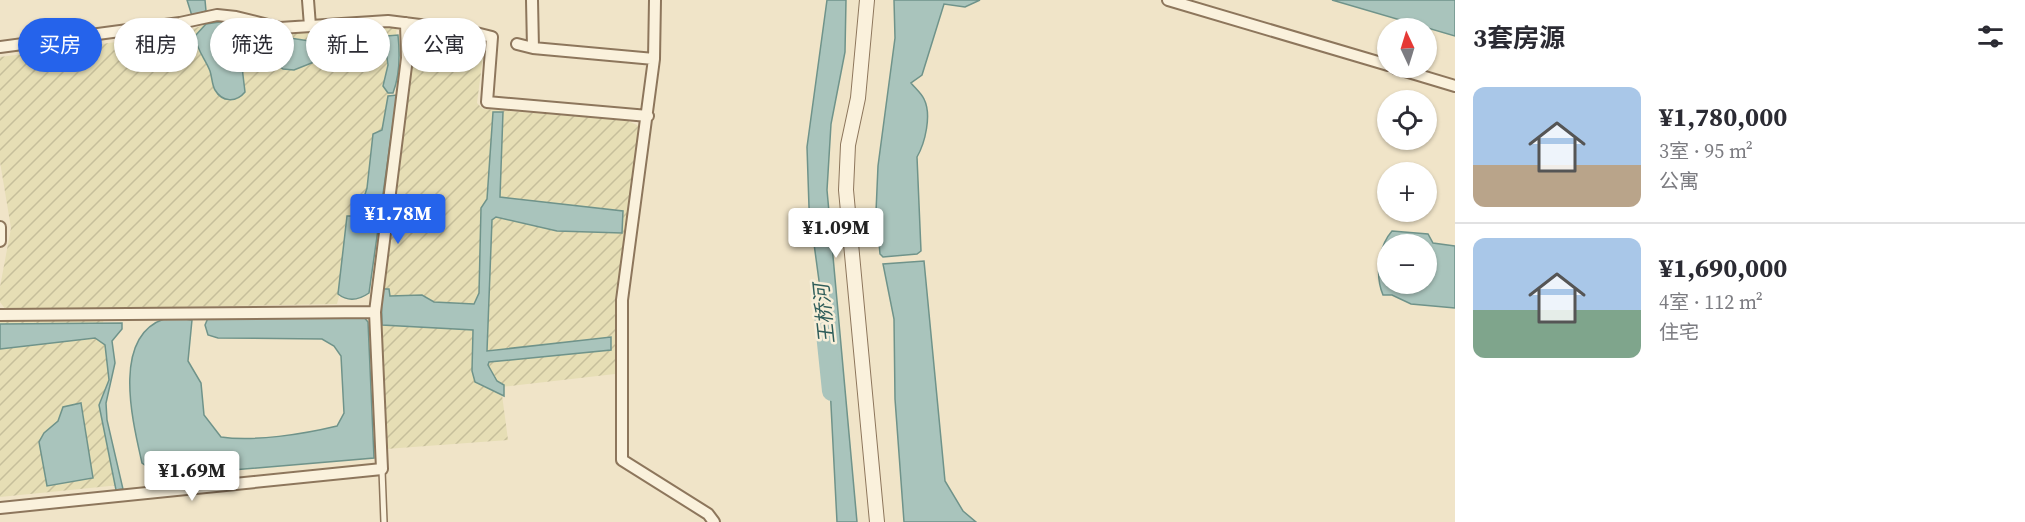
<!DOCTYPE html>
<html lang="zh">
<meta charset="utf-8">
<style>
:root{--surface:#fff;--page:#f7f7f7;--text:#2b2b33;--muted:#7c7c81;--line:#e1e1e2;--accent:#2563eb}
body{margin:0;font-family:"Source Serif 4","Noto Sans SC",serif;background:var(--page);color:var(--text);height:100vh;display:flex;flex-direction:column;font-size:22px;white-space:nowrap}
*{box-sizing:border-box;margin:0}
p{font-size:20px;color:var(--muted)}
.icon{flex:none;width:33px;height:33px;fill:none;stroke:currentColor;stroke-width:2;stroke-linecap:round;stroke-linejoin:round}
.map{position:relative;flex:1;overflow:hidden}
.panel{display:flex;flex-direction:column;background:var(--surface);width:570px}
.panel>*{flex:none}
.banner{position:absolute;left:18px;top:18px;width:570px;height:54px;display:flex;gap:12px}
.needle{width:39px;rotate:356deg}
.fabs{position:absolute;left:1377px;top:18px;display:grid;gap:12px}
.fabs a{display:grid;place-items:center;width:60px;height:60px;border-radius:50%;background:var(--surface);box-shadow:0 2px 4px #0004;font-size:30px}
.price{position:absolute;translate:-50% -51px;padding:0 14px;border-radius:6px;background:#fff;color:#222;font-size:20px;line-height:39px;filter:drop-shadow(0 2px 3px #0008)}
.price::after{content:'';position:absolute;left:50%;top:36px;width:18px;height:14px;margin-left:-9px;background:inherit;clip-path:polygon(0 0,100% 0,50% 100%)}
.price.current{background:var(--accent);color:#fff}
ul{padding:0;list-style:none}
li{display:flex;align-items:center;gap:18px;height:150px;padding:0 18px}
li+li{border-top:2px solid var(--line)}
li span{display:grid;place-items:center;flex:none;width:168px;height:120px;border-radius:12px;color:#555}
li>.icon{margin-inline-start:auto}
span .icon{width:72px;height:72px;fill:#fffc;stroke-width:1}
li b{font-size:26px}
h2{display:flex;justify-content:space-between;align-items:center;height:72px;padding:0 18px;font-size:26px}
.tag{padding:0 21px;border-radius:27px;background:var(--surface);box-shadow:0 2px 4px #0004;font-size:21px;line-height:54px}
.tag.current{background:var(--accent);color:#fff}
main{display:flex;flex:1;min-height:0}
.map>svg:first-child{display:block}
.farmland{fill:url(#farmland-furrows)}
.water{fill:#a9c4bc;stroke:#6f938a;stroke-width:1.5;fill-rule:evenodd}
.lines{fill:none;stroke-linecap:round;stroke-linejoin:round}
.river{stroke:#a9c4bc;stroke-width:20}
.service-casing{stroke:#8d765c;stroke-width:8}
.minor-casing{stroke:#8d765c;stroke-width:14}
.tertiary-casing{stroke:#8d765c;stroke-width:16}
.service{stroke:#faf1dc;stroke-width:5}
.minor{stroke:#faf1dc;stroke-width:10}
.tertiary{stroke:#faf1dc;stroke-width:14}
.labels{text-anchor:middle;dominant-baseline:central;stroke-width:5;stroke-linejoin:round;paint-order:stroke}
.water-label{font-size:20px;font-style:italic;fill:#2f5d5a;stroke:#f7eed8}
</style>
<main>
<div class="map">
<svg width="1455" height="522" viewBox="0 0 1455 522">
<defs>
<pattern id="farmland-furrows" width="10" height="10" patternUnits="userSpaceOnUse" patternTransform="scale(1.5)"><rect width="10" height="10" fill="#e6deb5"/><path d="M-1 1l2-2M0 10L10 0M9 11l2-2" fill="none" stroke="#c6bf9b"/></pattern>
</defs>
<rect width="100%" height="100%" fill="#f0e4c8"/>
<!-- farmland -->
<path class="farmland" d="M220,19L271,30L397,25L389,105L337,304L6,310L0,302V287L11,228L0,162V57L179,34Z
M418,32L478,42L483,56L477,103L483,109L626,120L639,126L617,293L615,374L501,387L508,440L386,449L381,330L382,282L414,35Z
M103,320L111,380L103,406L120,485L0,497V321Z"/>
<!-- water -->
<path class="water" d="M187,0H205L206,11L192,16Z
M827,0H846L845,52L831,124L827,190L857,522H837L828,347L809,207L807,147Z
M894,0H980L965,7L944,4L922,75L911,83C915,88 921,93 924,99C932,115 925,143 917,157L921,251L917,254L883,257L880,254L876,212L878,166L895,38Z
M1332,0H1455V36Z
M227,21L233,26L237,43L244,45L290,38L316,42L398,35C400,54 400,75 393,93H388L383,86L388,65L386,51L319,60L294,70L283,69L273,62L246,65L242,67L245,92C236,103 222,102 215,90C212,85 212,77 210,71C205,58 197,51 195,36L206,24Z
M397,95L369,293C359,300 348,302 338,294L347,216H358L367,188L373,134L382,130L388,96Z
M493,112H503L500,197L623,211L622,233L557,231L496,217L492,220L487,351L611,337V350L489,362L488,365L497,381L504,385V396L475,382L472,371L473,330L382,325L381,289H389L390,296L422,295L434,302L474,304L479,293L481,208L487,199Z
M1392,231L1428,234L1433,243L1455,246V308L1411,304L1392,295H1383C1375,276 1378,247 1392,231ZM1388,244H1426V284H1388Z
M924,261L945,481L963,511L976,522H904L895,399L894,319L883,264Z
M363,316L368,322L374,458L161,476L142,463C133,423 111,337 164,319C171,316 184,319 192,320L188,361L201,383L204,415L221,437C254,442 304,434 337,426L344,413L341,356L334,346L322,339L218,338L208,335L205,325L208,318Z
M122,323V329L112,341L115,363L106,403L107,420L123,489L116,490L99,405L109,380L105,345L95,338L0,349V324Z
M81,403L93,478L47,486L39,442L44,433L58,421L63,407Z"/>
<g class="lines">
<!-- river -->
<path class="river" d="M822,295L832,391"/>
<!-- service casing -->
<g class="service-casing">
<path id="service" d="M382,470L384,522"/>
</g>
<!-- minor casing -->
<g class="minor-casing">
<path id="minor" d="M308,0L310,26
M532,0L533,48
M655,0L654,59L622,300V460L708,514L714,522
M1168,0L1388,65
M517,44L533,48L654,59
M0,47L180,23L217,15L236,17L280,28L388,21L468,31L492,37L487,102L648,116
M1395,68L1455,86
M0,227V241
M0,315L375,312
M0,508L382,469L375,312L407,58L406,23"/>
</g>
<!-- tertiary casing -->
<g class="tertiary-casing">
<path id="tertiary" d="M867,0L858,98L848,145L846,190L877,522"/>
</g>
<!-- service -->
<use href="#service" class="service"/>
<!-- minor -->
<use href="#minor" class="minor"/>
<!-- tertiary -->
<use href="#tertiary" class="tertiary"/>
</g>
<g class="labels">
<!-- water labels -->
<g class="water-label">
<text transform="translate(824 314) rotate(-96)">王桥河</text>
</g>
</g>
</svg>
<div class="fabs">
<a><svg class="needle" viewBox="-14 -14 28 28"><path d="M0-13l5 13h-10z" fill="#e53935"/><path d="M0 13l5-13h-10z" fill="#7c7c81"/></svg></a>
<a><svg class="icon" aria-label="locate" viewBox="0 0 24 24"><circle cx="12" cy="12" r="6"/><path d="M12 2v4M12 18v4M2 12h4M18 12h4"/></svg></a>
<a>+</a>
<a>−</a>
</div>
<b class="price current" style="left:398px;top:245px">¥1.78M</b>
<b class="price" style="left:836px;top:259px">¥1.09M</b>
<b class="price" style="left:192px;top:502px">¥1.69M</b>
<div class="banner">
<a class="tag current">买房</a>
<a class="tag">租房</a>
<a class="tag">筛选</a>
<a class="tag">新上</a>
<a class="tag">公寓</a>
</div>
</div>
<section class="panel">
<h2>3套房源<svg class="icon" aria-label="filters" viewBox="0 0 24 24"><path d="M4 7h16M4 17h16"/><circle cx="9" cy="7" r="2"/><circle cx="15" cy="17" r="2"/></svg></h2>
<ul>
<li><span style="background:linear-gradient(#a9c7e8 65%,#b9a48a 0)"><svg class="icon" aria-label="home" viewBox="0 0 24 24"><path d="M3 11l9-7 9 7M6 9v11h12V9"/></svg></span><div><b>¥1,780,000</b><p>3室 · 95 m²</p><p>公寓</p></div></li>
<li><span style="background:linear-gradient(#a9c7e8 60%,#7fa58c 0)"><svg class="icon" aria-label="home" viewBox="0 0 24 24"><path d="M3 11l9-7 9 7M6 9v11h12V9"/></svg></span><div><b>¥1,690,000</b><p>4室 · 112 m²</p><p>住宅</p></div></li>
</ul>
</section>
</main>
